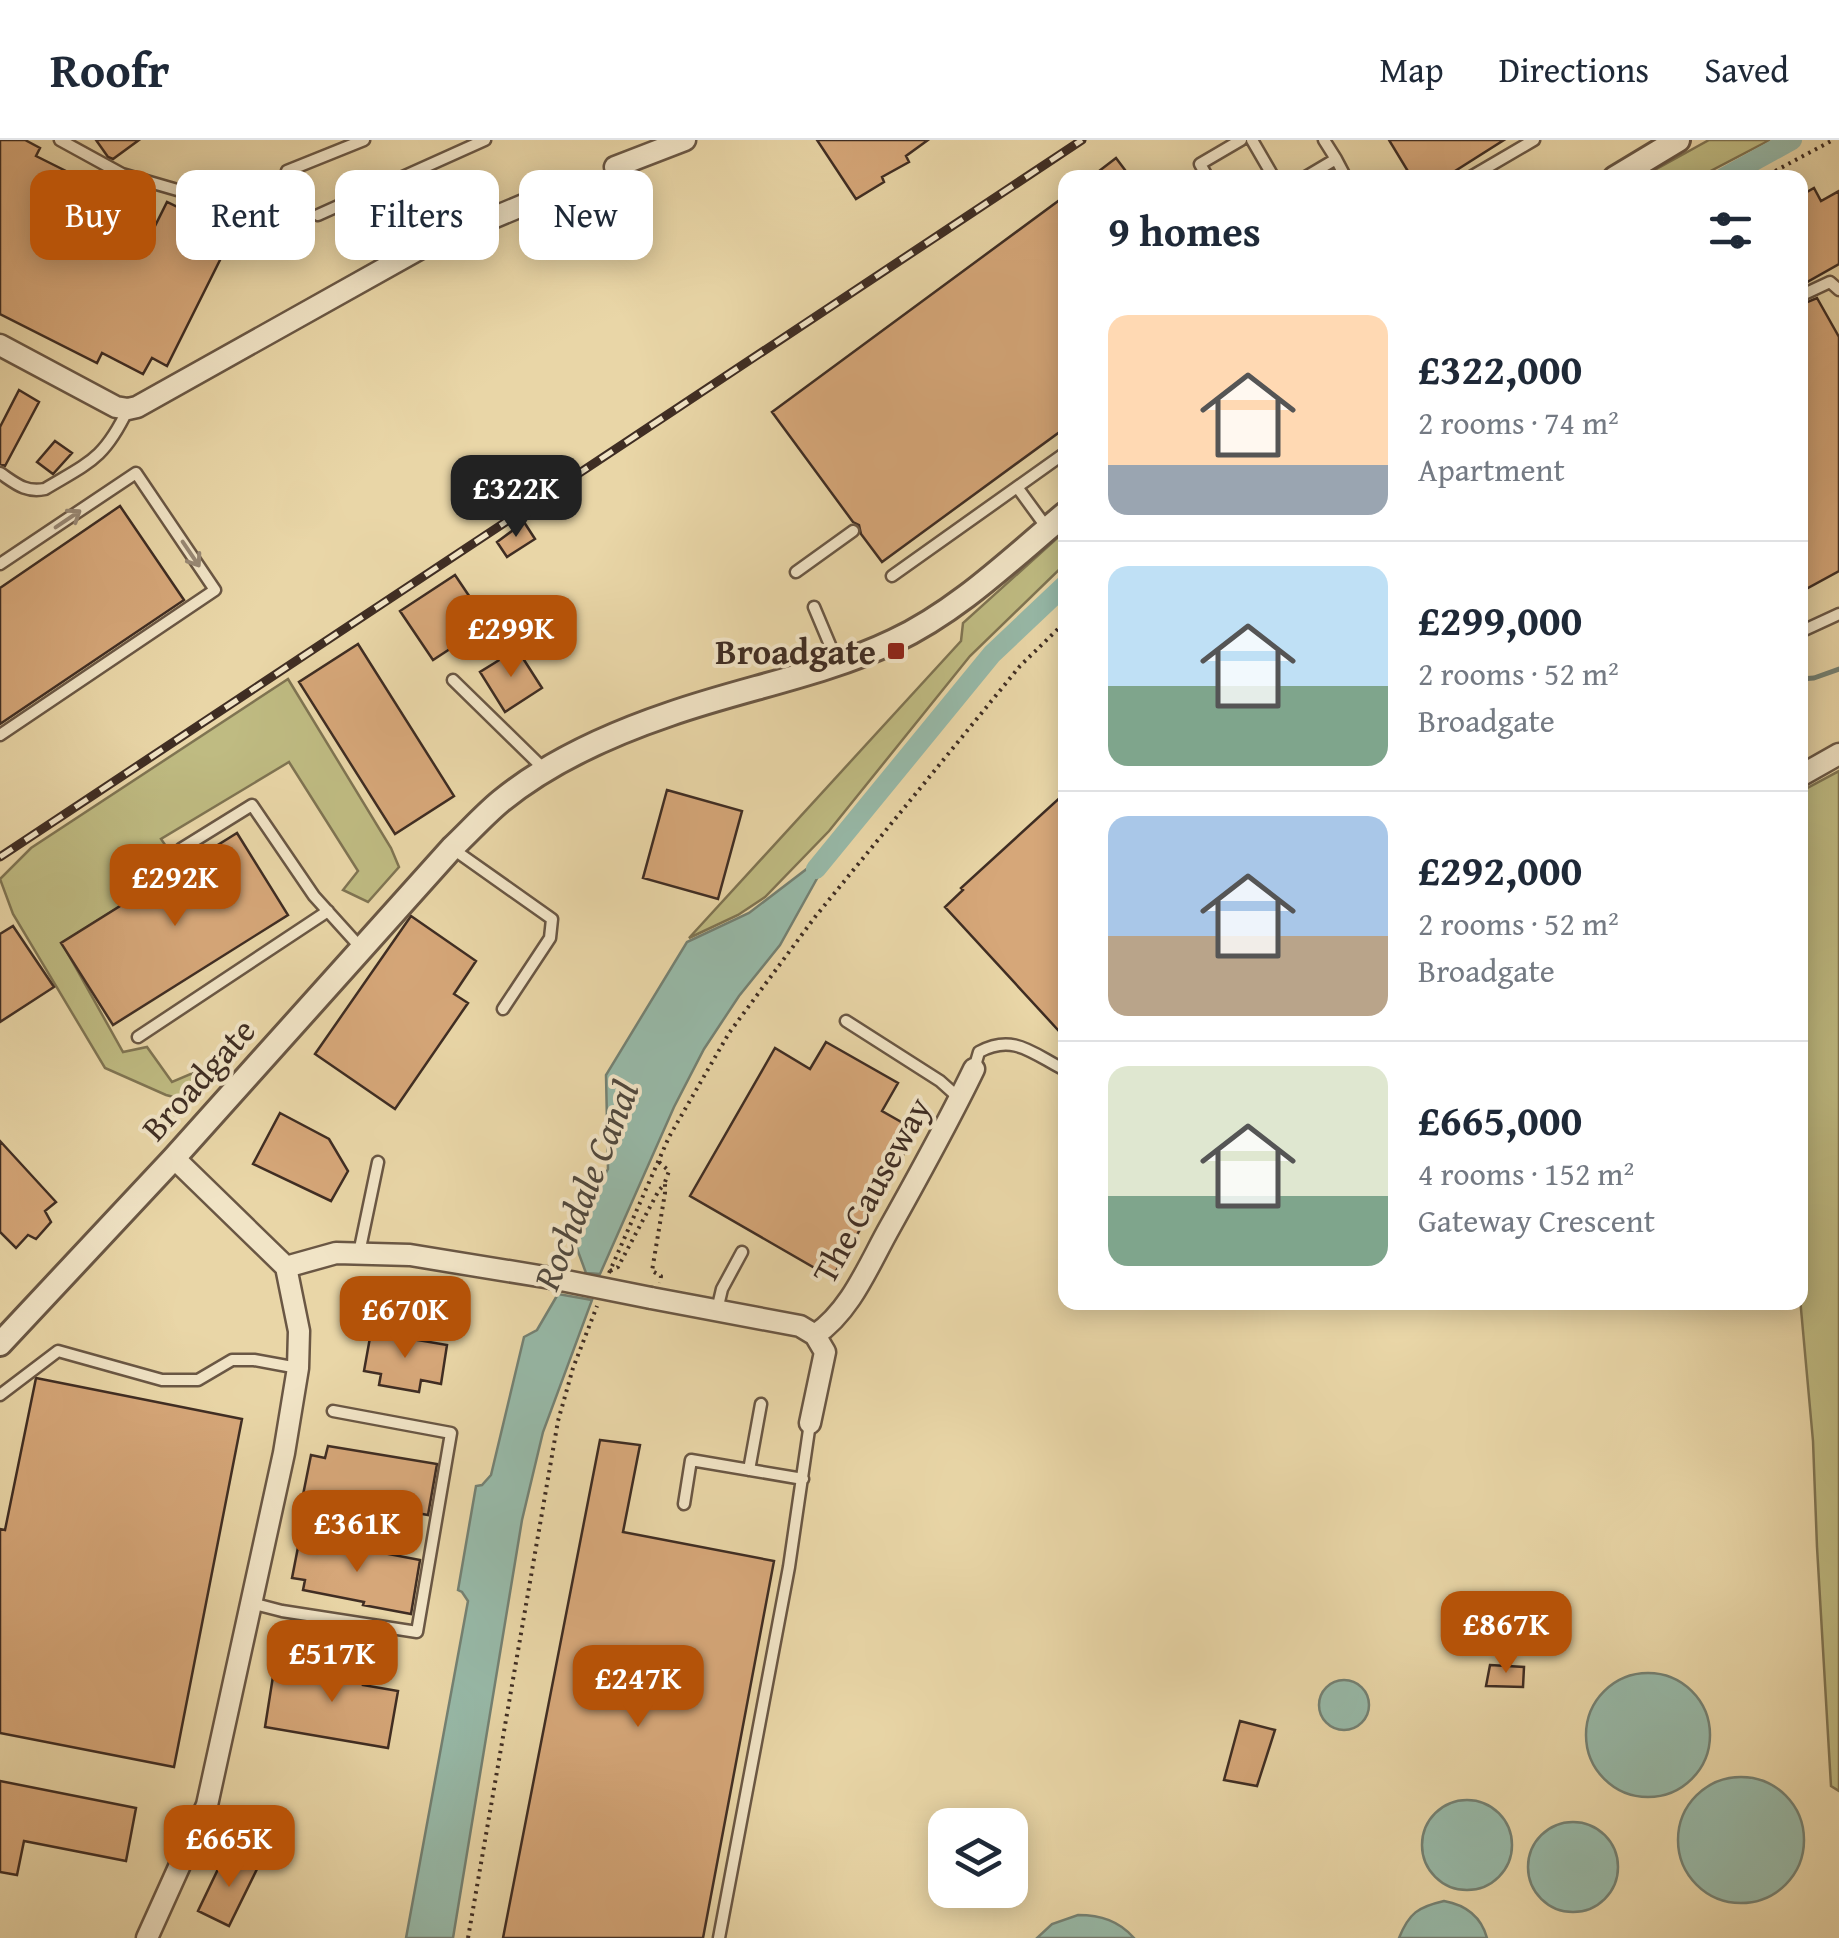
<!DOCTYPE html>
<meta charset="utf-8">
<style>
:root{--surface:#fff;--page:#f2f2f3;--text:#1f2937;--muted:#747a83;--line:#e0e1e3;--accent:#b45309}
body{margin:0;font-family:"Gentium Book Plus",serif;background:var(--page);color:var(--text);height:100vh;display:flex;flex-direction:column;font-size:38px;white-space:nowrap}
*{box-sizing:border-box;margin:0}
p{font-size:32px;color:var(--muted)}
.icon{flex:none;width:55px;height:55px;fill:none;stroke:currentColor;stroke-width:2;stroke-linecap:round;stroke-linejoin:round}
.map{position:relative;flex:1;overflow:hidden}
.details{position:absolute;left:1058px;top:30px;width:750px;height:1140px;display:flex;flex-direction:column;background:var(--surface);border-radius:20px;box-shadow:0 5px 25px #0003}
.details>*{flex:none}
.hud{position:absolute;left:30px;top:30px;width:878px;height:90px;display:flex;gap:20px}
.fabs{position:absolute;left:928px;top:1668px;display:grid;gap:20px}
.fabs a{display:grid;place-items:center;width:100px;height:100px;border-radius:20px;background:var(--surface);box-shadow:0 5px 25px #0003;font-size:50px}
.price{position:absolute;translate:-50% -85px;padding:0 22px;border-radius:20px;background:var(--accent);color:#fff;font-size:32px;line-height:65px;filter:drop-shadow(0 2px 5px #0008)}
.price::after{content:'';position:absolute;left:50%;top:60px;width:30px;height:22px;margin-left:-15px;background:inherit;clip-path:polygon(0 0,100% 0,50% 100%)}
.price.active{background:#222;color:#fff}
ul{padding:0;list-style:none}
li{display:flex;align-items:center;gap:30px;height:250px;padding:0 50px}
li+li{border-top:2px solid var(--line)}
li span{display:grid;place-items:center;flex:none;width:280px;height:200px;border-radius:20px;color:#555}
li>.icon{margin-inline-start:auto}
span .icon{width:120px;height:120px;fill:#fffc;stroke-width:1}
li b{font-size:42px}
h2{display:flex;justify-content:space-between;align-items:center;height:120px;padding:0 50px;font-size:42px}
.chip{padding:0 35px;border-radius:20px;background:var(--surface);box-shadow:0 5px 25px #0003;font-size:35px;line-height:90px}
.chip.active{background:var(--accent);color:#fff}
header{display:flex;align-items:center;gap:60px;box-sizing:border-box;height:140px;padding:0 50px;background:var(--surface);border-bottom:2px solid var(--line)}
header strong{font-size:48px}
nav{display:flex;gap:55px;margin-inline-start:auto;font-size:35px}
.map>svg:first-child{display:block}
.green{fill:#bfbb82;stroke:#7f7452;stroke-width:2.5}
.water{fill:#97b9a8;stroke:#748173;stroke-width:2.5}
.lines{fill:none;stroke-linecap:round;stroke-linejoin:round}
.stream{stroke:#748173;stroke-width:5}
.canal{stroke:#97b9a8;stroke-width:20}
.building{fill:#d6a779;stroke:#3f2d23;stroke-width:2.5}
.service-casing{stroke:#6a5744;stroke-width:15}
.minor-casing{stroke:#6a5744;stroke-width:25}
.tertiary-casing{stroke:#6a5744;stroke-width:28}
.path{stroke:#3f2d23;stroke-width:4;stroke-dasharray:2.5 5;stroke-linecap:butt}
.service{stroke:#f1e4c6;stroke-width:10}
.minor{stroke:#f1e4c6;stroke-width:20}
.tertiary{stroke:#f1e4c6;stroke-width:22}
.rail-casing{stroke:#3f2d23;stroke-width:9}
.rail{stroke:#f1e4c6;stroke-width:5;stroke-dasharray:15;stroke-linecap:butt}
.minor-bridge-casing{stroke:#6a5744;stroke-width:25;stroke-linecap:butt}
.minor-bridge{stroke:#f1e4c6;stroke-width:20}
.oneway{stroke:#988874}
.poi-dot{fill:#8f2418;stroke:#f1e4c6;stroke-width:4}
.labels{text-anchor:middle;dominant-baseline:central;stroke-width:8;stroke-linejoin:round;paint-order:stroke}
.poi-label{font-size:35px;font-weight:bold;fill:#3f2d23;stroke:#f1e4c6;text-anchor:end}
.street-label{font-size:35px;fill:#3f2d23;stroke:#f1e4c6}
.water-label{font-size:38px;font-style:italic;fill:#51493e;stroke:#f1e4c6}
</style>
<header>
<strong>Roofr</strong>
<nav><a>Map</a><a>Directions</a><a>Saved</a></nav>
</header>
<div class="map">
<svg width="1839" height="1798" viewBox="0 0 1839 1798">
<rect width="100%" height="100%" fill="#e9d6a7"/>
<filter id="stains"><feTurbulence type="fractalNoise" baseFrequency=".002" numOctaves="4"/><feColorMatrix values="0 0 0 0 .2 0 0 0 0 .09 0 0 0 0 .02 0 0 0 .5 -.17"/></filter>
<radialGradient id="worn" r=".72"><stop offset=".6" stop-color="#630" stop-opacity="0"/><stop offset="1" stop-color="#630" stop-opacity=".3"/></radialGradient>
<!-- green -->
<path class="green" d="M1709,0H1770L1699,37H1642Z
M1065,391V424L970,516L829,691L765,757L738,775L689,798L961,501L963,483Z
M288,539L391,708L399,727L368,762L343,750L358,731L289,622L161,699L181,728L62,803L123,912L147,907L172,942L200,930L210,943L189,961L166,955L105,928L13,774L0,739L31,708Z
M1839,631V1651L1831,1646L1817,1407L1813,1301L1800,1158V652Z"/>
<!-- water -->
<path class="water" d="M834,708L780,805L739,856L704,909L674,967L600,1134L586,1133L572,1095L608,1029L606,935L687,802L749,773Z
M558,1154L592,1160L543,1292L522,1380L453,1798H406L468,1461L462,1452L458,1450L476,1346L482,1345L491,1335L524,1197L537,1190Z
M1586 1595a62 62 0 1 1 124 0a62 62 0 1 1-124 0Z
M1319 1565a25 25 0 1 1 50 0a25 25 0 1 1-50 0Z
M1678 1700a63 63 0 1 1 126 0a63 63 0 1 1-126 0Z
M1422 1705a45 45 0 1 1 90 0a45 45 0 1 1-90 0Z
M1528 1727a45 45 0 1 1 90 0a45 45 0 1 1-90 0Z
M1444,1761C1466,1765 1481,1776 1487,1798H1399C1409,1773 1418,1767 1444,1761Z
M1078,1775C1101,1775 1119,1781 1134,1798H1037L1052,1784Z"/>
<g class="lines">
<!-- stream -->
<path class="stream" d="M1800,539L1814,538L1839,529"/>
<!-- canal -->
<path class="canal" d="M1723,38L1792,0
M816,729L992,514L1065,445"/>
</g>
<!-- building -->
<path class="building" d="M0,0H25L40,8L36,16L96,46L77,85L102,98L111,81L148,100L167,62L233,94L167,226L152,218L143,234L102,213L97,223L0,174Z
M96,0H139L113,19L108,17Z
M817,0H928L906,16L909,22L882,37L884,42L856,59Z
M1389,0H1504L1444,38H1412Z
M1116,18L1131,38H1090Z
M1814,48L1821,61L1839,51V124L1800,146V56Z
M1065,56V288L882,422L861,394L859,385L853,382L772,272Z
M1817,158L1839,197V431L1806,449L1800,438V165Z
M19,250L39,262L5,326L0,324V287Z
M55,301L72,313L53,334L37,322Z
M120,366L184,460L0,584V448Z
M524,382L535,399L507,417L497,402Z
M455,435L488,484L433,520L400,471Z
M358,504L454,656L395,694L299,542Z
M517,509L542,548L505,572L480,532Z
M667,650L742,671L718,759L643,738Z
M1065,653V884L1058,890L945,767L963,750L961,748Z
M237,693L288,775L113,885L61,803Z
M411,776L476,821L454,854L468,863L395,969L315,914Z
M13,786L54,847L0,882V794Z
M826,902L898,943L882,971L917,991L832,1138L690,1056L775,908L810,929Z
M280,973L329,999L348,1031L331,1061L253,1024Z
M0,1001L56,1062L45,1071L51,1082L36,1099L28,1095L16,1108L0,1092Z
M371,1192L447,1205L441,1244L421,1240L419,1252L379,1245L381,1234L364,1231Z
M36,1238L242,1279L174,1627L0,1593V1389L5,1390Z
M600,1300L640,1305L623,1392L774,1421L703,1798H503Z
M328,1306L437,1324L428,1375L366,1364L365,1367L303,1355L311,1315L325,1318Z
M300,1397L420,1420L411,1474L363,1465L364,1462L303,1450L305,1440L292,1438Z
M314,1520L366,1529L363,1545L398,1551L388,1608L265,1587L274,1530L311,1536Z
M1490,1525L1524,1527L1523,1547L1486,1546Z
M1240,1581L1275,1590L1257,1646L1224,1640Z
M0,1641L136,1668L126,1721L24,1701L17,1735L0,1732Z
M241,1713L260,1723L229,1786L198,1771L220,1725L232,1731Z"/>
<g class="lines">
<!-- service casing -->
<g class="service-casing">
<path id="service" d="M60,0L122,34L212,60
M1252,0L1274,38
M1324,0L1336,19
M287,31L364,0
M1208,38L1200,24L1241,0
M1304,38L1336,19L1346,38
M1469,38L1534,0
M318,75L485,0
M1800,156L1830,142L1839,150
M0,333C15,343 25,353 45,349C90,322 104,319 128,269
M1017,347L1047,388
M0,424L136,333L215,450L0,595
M796,432L853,391
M892,436L1065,313
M814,467L838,524
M1800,492L1839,474
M453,540L544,629
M181,709L252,665L314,756L361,808
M453,709L552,779L550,798L503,869
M846,881L940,941L959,958
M138,897L328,771
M974,929L979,912C1014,893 1033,914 1065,930
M359,1113L378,1022
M717,1170L722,1149L742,1112
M0,1255L58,1211L162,1240H198L232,1220H254L298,1228
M749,1330L761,1264
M684,1364L691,1320L803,1339
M251,1463L282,1471L417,1492L451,1293L333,1271
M719,1798L789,1427L810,1283"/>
</g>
<!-- minor casing -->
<g class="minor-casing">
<path id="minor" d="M615,27L685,0
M0,205L116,267L128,269L137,267L421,108L569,46
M1800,636L1839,614
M286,1127L336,1113L410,1115L551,1138
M651,1158L800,1186L815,1195L825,1212L810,1283
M815,1195C851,1171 869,1124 890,1087C919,1035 948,983 974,929
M147,1798L207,1665L284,1313L298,1228L299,1191L286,1127L174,1018"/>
</g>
<!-- tertiary casing -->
<g class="tertiary-casing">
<path id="tertiary" d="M1615,38L1678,0
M0,1204L174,1018L452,708C468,693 484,675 501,661C550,621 611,594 670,574C744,548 823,535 894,501C958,471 1011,419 1065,374"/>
</g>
<!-- path -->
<path class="path" d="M1762,38L1833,0
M659,1022L669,1031L665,1042
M610,1131L618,1127L659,1050L665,1044V1053L652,1131L661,1136L660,1143
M609,1133L669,997L729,893L815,777L1020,526L1065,482
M468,1798L558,1281L573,1228L597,1166"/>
<!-- service -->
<use href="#service" class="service"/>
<!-- minor -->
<use href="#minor" class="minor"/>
<!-- tertiary -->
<use href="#tertiary" class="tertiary"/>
<!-- rail casing -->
<g class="rail-casing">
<path id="rail" d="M0,717L1082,0"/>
</g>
<!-- rail -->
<use href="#rail" class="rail"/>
<!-- minor-bridge casing -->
<g class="minor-bridge-casing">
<path id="minor-bridge" d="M551,1138L651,1158"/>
</g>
<!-- minor-bridge -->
<use href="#minor-bridge" class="minor-bridge"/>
</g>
<!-- one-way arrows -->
<defs><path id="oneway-shaft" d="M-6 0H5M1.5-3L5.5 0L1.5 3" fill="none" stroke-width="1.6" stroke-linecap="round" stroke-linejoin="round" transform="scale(2.5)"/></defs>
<g class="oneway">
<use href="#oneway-shaft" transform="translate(68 379) rotate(-34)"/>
<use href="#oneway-shaft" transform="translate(191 414) rotate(56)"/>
</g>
<!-- markers -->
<rect class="poi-dot" x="886" y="501" width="20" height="20" rx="5"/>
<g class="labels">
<!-- poi labels -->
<g class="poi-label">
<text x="876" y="511">Broadgate</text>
</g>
<!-- street labels -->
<g class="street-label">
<text transform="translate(198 939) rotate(-48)">Broadgate</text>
<text transform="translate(871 1050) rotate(-61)">The Causeway</text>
</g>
<!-- water labels -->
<g class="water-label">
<text transform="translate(585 1045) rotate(-68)">Rochdale Canal</text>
</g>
</g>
<rect width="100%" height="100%" filter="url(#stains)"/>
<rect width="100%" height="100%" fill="url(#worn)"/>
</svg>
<div class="fabs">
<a><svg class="icon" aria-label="layers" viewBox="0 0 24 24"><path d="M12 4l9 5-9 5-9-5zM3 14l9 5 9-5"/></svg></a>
</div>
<b class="price active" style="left:516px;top:400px">£322K</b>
<b class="price" style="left:511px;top:540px">£299K</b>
<b class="price" style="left:175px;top:789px">£292K</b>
<b class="price" style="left:405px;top:1221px">£670K</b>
<b class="price" style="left:357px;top:1435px">£361K</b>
<b class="price" style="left:1506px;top:1536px">£867K</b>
<b class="price" style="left:332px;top:1565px">£517K</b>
<b class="price" style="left:638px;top:1590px">£247K</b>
<b class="price" style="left:229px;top:1750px">£665K</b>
<div class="hud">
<a class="chip active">Buy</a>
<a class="chip">Rent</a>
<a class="chip">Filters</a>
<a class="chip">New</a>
</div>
<section class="details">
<h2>9 homes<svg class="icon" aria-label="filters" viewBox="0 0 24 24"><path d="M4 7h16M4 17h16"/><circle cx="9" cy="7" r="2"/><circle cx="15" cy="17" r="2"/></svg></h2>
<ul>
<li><span style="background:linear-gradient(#ffd9b3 75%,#9aa5b1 0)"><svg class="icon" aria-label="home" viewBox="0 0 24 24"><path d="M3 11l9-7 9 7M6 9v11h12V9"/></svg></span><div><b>£322,000</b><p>2 rooms · 74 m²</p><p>Apartment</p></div></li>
<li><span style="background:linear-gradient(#bfe0f5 60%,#7fa58c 0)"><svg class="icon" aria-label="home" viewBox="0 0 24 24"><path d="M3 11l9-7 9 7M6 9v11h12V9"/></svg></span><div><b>£299,000</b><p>2 rooms · 52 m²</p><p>Broadgate</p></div></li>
<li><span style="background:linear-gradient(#a9c7e8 60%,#b9a48a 0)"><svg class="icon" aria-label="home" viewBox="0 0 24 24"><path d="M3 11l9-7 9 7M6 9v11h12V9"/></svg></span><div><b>£292,000</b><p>2 rooms · 52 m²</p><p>Broadgate</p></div></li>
<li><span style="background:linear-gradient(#dfe7d0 65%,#7fa58c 0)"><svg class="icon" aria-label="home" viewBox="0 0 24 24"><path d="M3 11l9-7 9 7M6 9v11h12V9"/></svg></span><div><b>£665,000</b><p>4 rooms · 152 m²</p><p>Gateway Crescent</p></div></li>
</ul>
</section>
</div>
